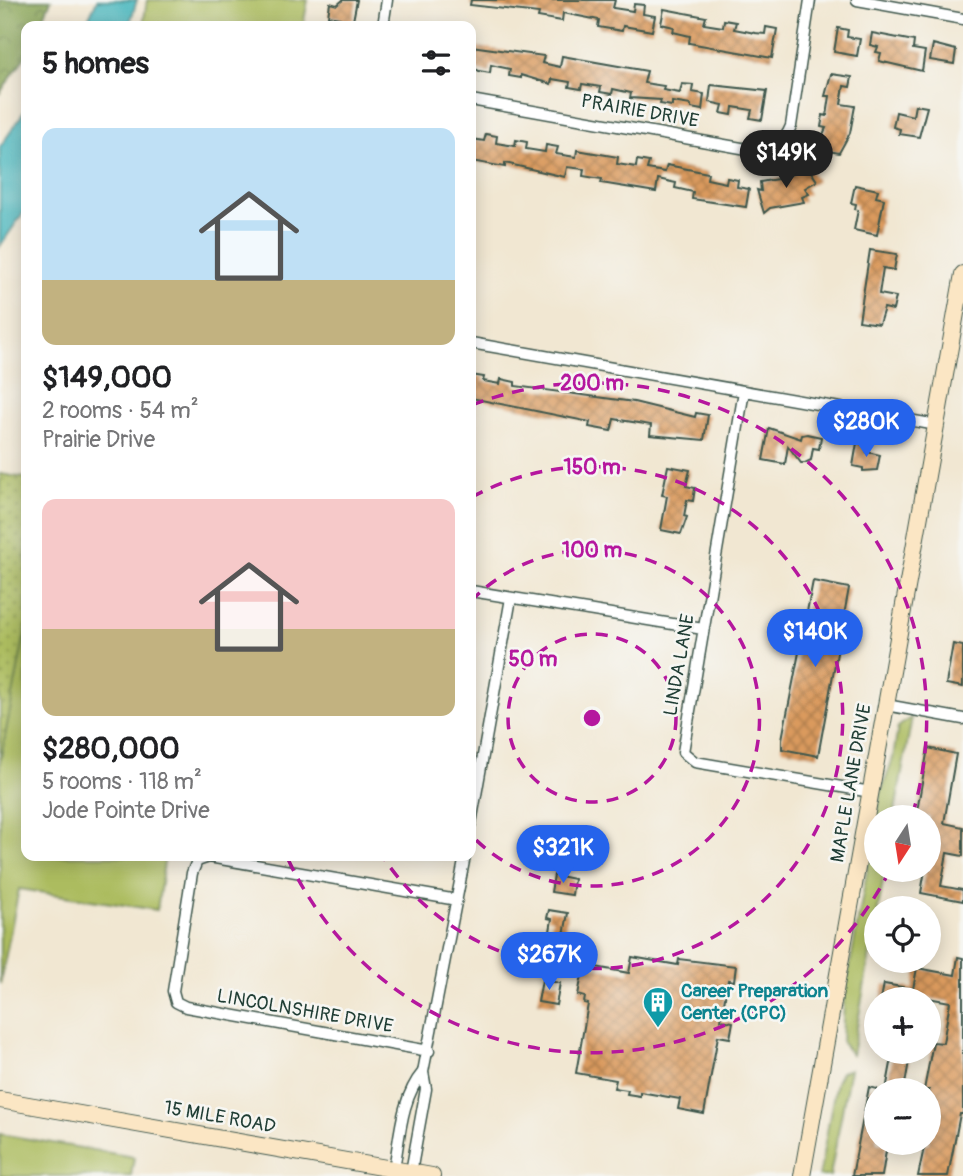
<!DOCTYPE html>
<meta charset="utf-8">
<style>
:root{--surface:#fff;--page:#f6f6f6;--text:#202124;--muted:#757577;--accent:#2563eb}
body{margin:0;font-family:Pangolin,sans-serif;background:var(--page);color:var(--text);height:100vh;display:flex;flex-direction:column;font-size:26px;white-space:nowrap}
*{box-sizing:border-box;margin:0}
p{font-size:23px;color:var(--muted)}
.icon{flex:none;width:38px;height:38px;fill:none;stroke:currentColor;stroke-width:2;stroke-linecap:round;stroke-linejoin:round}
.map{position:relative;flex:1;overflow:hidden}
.side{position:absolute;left:21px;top:21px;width:455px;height:840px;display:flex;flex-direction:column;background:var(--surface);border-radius:14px;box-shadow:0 4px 18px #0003}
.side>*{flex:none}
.needle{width:46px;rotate:192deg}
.buttons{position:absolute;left:864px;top:805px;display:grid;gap:14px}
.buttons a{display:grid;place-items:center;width:77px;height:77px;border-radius:50%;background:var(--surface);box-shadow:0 4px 18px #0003;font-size:35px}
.price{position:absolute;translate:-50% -60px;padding:0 16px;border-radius:24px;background:var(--accent);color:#fff;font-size:23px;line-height:46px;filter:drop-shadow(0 2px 4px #0008)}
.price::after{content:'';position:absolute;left:50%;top:42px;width:21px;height:16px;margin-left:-10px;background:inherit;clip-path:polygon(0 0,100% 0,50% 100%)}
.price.selected{background:#222;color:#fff}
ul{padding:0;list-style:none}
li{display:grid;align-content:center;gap:14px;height:371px;padding:0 21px}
li span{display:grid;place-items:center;height:217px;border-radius:14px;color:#555}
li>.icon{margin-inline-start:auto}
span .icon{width:126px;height:126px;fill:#fffc;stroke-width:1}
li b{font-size:30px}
h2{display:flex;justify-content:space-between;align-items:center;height:84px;padding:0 21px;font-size:30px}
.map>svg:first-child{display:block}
.green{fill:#acbc5f;stroke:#667c4a;stroke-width:2}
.forest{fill:url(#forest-crowns);stroke:#547045;stroke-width:2}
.park{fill:url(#park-dots);stroke:#667c4a;stroke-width:2}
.water{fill:#45b5bc;stroke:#327978;stroke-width:2}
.building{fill:url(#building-cross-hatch)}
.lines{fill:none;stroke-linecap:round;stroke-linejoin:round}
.street-casing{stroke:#3e564c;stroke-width:13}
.secondary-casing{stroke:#3e564c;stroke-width:18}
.street{stroke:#fff;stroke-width:10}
.secondary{stroke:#fbe6c4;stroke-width:16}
.ring{fill:none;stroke:#b5179e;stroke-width:3.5;stroke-dasharray:12 9}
.labels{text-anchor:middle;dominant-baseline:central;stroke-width:5;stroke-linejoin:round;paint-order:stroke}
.street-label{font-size:19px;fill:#1f3d34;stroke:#f6f6f2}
.culture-label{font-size:19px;font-weight:bold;fill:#0d838f;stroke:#f6f6f2;text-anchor:start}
.centre{fill:#b5179e;stroke:#f6f6f2;stroke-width:3.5}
.ring-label{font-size:21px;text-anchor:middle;font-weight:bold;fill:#b5179e;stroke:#f6f6f2;stroke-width:5;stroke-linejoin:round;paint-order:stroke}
</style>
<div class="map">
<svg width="963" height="1176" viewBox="0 0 963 1176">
<defs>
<pattern id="forest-crowns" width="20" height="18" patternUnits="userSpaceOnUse" patternTransform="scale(1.75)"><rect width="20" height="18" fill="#89a456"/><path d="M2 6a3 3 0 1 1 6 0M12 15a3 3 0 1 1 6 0" fill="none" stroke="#6f8748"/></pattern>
<pattern id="park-dots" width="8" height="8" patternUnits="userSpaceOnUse" patternTransform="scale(1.75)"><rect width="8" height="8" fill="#acbc5f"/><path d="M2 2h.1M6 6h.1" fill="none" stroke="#8b9a4f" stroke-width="1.8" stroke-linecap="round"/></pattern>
<pattern id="building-cross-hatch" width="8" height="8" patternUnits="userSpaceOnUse" patternTransform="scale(1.75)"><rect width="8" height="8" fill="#da9a5d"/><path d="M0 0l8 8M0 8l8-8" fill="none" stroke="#b07f4e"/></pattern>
</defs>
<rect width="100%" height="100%" fill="#f6f6f2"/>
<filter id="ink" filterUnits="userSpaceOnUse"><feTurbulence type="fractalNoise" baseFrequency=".0143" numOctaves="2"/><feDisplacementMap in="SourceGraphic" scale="14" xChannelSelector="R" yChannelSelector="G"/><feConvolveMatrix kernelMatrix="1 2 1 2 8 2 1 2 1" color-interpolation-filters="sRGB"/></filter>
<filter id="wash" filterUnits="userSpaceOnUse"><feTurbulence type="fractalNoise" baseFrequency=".00686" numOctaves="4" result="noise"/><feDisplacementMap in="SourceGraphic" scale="28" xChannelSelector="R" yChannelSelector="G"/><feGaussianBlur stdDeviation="1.57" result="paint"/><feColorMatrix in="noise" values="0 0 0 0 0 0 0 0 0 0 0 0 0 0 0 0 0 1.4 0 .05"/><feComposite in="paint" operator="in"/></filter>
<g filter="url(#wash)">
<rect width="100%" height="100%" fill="#f1e7d2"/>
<!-- green -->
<path class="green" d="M147,0H308L303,26H143Z
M26,628V856H165L157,910L19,889L0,984V762Z
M912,717L894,817H877V870H885L852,1055L842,1043L844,999L881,793L893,758L898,727Z
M850,1069L830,1176H819L836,1082L841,1072Z
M0,1134L134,1157L131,1176H0Z"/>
<!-- forest -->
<path class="forest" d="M0,0H51L40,26H26V55L0,93Z"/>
<!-- park -->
<path class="park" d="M0,474L26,478V628L0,762Z"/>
<!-- water -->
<path class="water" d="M97,0H137L129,26H85Z
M26,109V209L0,246V147Z"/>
<g id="blocks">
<!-- building -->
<path class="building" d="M343,0H357L352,26H339L340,18L328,16L330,3L337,5Z
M471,0H615L613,8L633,11L634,4L644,5L643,14L655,16L652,31L623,26L622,31L598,27L599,20L563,13L562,21L538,17L539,13L470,5Z
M664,9L706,17L704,24L723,27L724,20L736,22L734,29L755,33L765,34L766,27L777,29L772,58L689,43L690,36L673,32L674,27L661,24Z
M838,28L848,30L847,37L860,39L857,56L834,52Z
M872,33L914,41L913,49L925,51L922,71L879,61L881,53L876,52L878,47L870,45Z
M933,44L956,50L954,64L930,60Z
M471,46L544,56L542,63L560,67L562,56L647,71L644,83L664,86L663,90L680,93L682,84L693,85L692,92L704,94L702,110L691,108V105L672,102V106L660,104L661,100L630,98L631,93L613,89L612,94L600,92L601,87L582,84L581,89L569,87L570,82L552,79L551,84L521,75V78L509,76L510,69L491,65L490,73L479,71L471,67Z
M831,74L852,77L850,87L844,86L841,104L855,106L850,133L839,153L828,151L825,159L814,154L826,128L821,127L823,115L827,116L830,96H825Z
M711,85L767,91L762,120L750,118L752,110L733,107L732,115L721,113L723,105L709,102Z
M915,105L927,107L919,137L899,134L900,129L893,127L896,112L913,116Z
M486,134L497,136L496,143L515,146L516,140L527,142L526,149L545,152L546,145L558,147L556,154L576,157L577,150L618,157L617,164L636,167L637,160L649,162L647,169L665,172L667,165L708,173L707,179L726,183L727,178L738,180L737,187L749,189L746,207L692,199L693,192L675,188L676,183L658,179L656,192L601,183L602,179L583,176L584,169L567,167L565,177L505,163V167L471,161V139L484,141Z
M808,167L817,181L805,188L809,194L802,197L804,202L770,208L764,213L757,190L761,191L760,182L783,178Z
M855,185L878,190L876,197L884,199L877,235L854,230L858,210L855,209L856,204L851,203Z
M870,250L897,254L894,270L883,268L879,294L896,297L893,310L884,308L879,324L859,321Z
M471,375L484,377L483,381L500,384L501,379L515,382V386L634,402L695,417L696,413L708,415L704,440L650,435L651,425L614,419L611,431L589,427L590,422L471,398Z
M769,428L801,439L802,435L807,434L821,437L819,449L813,448L811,460L805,463H801L788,446L785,464L763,460Z
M857,443L868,445L867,452L880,455L877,470L863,471V468L853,466Z
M668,466L690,470L686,486L695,488L693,501L687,500L684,516L687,517L681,534L661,530L667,496L662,495Z
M813,581L849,588L818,756L782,749V739Z
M953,644L963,646V687L946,684Z
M928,748L956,754L944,823L963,827V856L947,853L941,886L963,890V901L921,893L925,870H929V817H916Z
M554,875L574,879L572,895L551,892Z
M549,910L568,913L562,946L548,944L552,919L547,918Z
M632,957L678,965L679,959L736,966L734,981L728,980L721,1020L733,1022L730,1038L718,1036L704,1114L678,1109L680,1099L640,1092V1096L627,1094L628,1090L614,1088L616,1080L576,1073L588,1004L584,1003L585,997L578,995L584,965L629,973Z
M958,957L963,958V1114H960L948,1176H918L925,1143H929L932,1109L929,1090H924L933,1042L943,1043L950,1002L912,995L911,999H881L884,984L913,989L917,968L955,975Z
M542,980L560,983L556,1005L538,1002Z
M892,1058L909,1061L904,1090H886Z
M869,1087L877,1089V1143H887L886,1151L882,1176H852Z"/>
</g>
</g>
<g filter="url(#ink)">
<use href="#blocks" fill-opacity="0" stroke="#3e564c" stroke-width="2"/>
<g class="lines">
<!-- street casing -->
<g class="street-casing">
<path id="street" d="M857,0L963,19
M383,26L387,0
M471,100L747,149C767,151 783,147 791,126L810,0
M471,343L937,425
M744,391L683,752L695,762L871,792
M471,591L703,629
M886,705L963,719
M471,823L511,598
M429,1051L186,1007L176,1002L173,991L192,873L197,861L209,857L457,900
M394,1169C400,1136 401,1098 423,1072
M411,1172L426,1089L423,1072L465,856"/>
</g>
<!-- secondary casing -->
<g class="secondary-casing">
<path id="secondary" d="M0,1100L432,1176
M802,1176L963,274"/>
</g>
<!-- street -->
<use href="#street" class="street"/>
<!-- secondary -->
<use href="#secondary" class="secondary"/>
</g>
</g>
<!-- distance rings -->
<g class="ring">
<circle cx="592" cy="718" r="84"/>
<path d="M471 601A168 168 0 1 1 471 835"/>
<path d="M472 497A251 251 0 1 1 383 857"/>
<path d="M890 870A335 335 0 0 1 287 857M472 405A335 335 0 0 1 912 816"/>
</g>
<!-- icons -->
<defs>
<g id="building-pin" transform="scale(1.575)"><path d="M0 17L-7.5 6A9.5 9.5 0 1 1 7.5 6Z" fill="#0f9aa8" stroke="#f6f6f2"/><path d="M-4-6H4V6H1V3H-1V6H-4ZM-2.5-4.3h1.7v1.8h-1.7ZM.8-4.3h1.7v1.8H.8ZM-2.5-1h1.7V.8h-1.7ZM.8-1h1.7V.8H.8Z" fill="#fff"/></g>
</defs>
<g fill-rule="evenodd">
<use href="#building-pin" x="658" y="1002"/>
</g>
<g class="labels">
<!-- street labels -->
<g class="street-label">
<text transform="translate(640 111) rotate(10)">PRAIRIE DRIVE</text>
<text transform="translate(679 665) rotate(-80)">LINDA LANE</text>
<text transform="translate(851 783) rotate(-80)">MAPLE LANE DRIVE</text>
<text transform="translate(305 1011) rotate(10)">LINCOLNSHIRE DRIVE</text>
<text transform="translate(220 1117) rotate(10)">15 MILE ROAD</text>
</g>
<!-- culture labels -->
<g class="culture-label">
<text x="681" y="991">Career Preparation<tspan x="681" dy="22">Center (CPC)</tspan></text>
</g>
</g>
<circle cx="592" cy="718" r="10" class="centre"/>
<g class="ring-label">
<text x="592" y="390">200 m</text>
<text x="592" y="474">150 m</text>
<text x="592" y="557">100 m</text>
<text x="533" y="666">50 m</text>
</g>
</svg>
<div class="buttons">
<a><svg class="needle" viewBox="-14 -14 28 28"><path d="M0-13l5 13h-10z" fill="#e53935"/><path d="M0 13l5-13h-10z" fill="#757577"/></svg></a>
<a><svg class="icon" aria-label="locate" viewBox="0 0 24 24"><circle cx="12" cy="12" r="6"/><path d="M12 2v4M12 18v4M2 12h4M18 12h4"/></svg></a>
<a>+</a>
<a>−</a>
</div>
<b class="price selected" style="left:786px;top:190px">$149K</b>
<b class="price" style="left:866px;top:459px">$280K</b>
<b class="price" style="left:815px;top:669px">$140K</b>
<b class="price" style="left:563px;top:885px">$321K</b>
<b class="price" style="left:549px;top:992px">$267K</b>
<section class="side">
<h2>5 homes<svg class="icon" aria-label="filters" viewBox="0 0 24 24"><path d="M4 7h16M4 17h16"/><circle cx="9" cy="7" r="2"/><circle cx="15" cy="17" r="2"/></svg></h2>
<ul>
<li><span style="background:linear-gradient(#bfe0f5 70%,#c2b280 0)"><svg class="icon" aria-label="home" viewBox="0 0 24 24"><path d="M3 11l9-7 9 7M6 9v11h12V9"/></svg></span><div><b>$149,000</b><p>2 rooms · 54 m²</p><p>Prairie Drive</p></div></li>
<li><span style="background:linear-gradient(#f6c9c9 60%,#c2b280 0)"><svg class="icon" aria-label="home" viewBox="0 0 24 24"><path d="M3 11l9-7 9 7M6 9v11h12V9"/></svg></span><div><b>$280,000</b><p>5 rooms · 118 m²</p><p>Jode Pointe Drive</p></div></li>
</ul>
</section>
</div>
